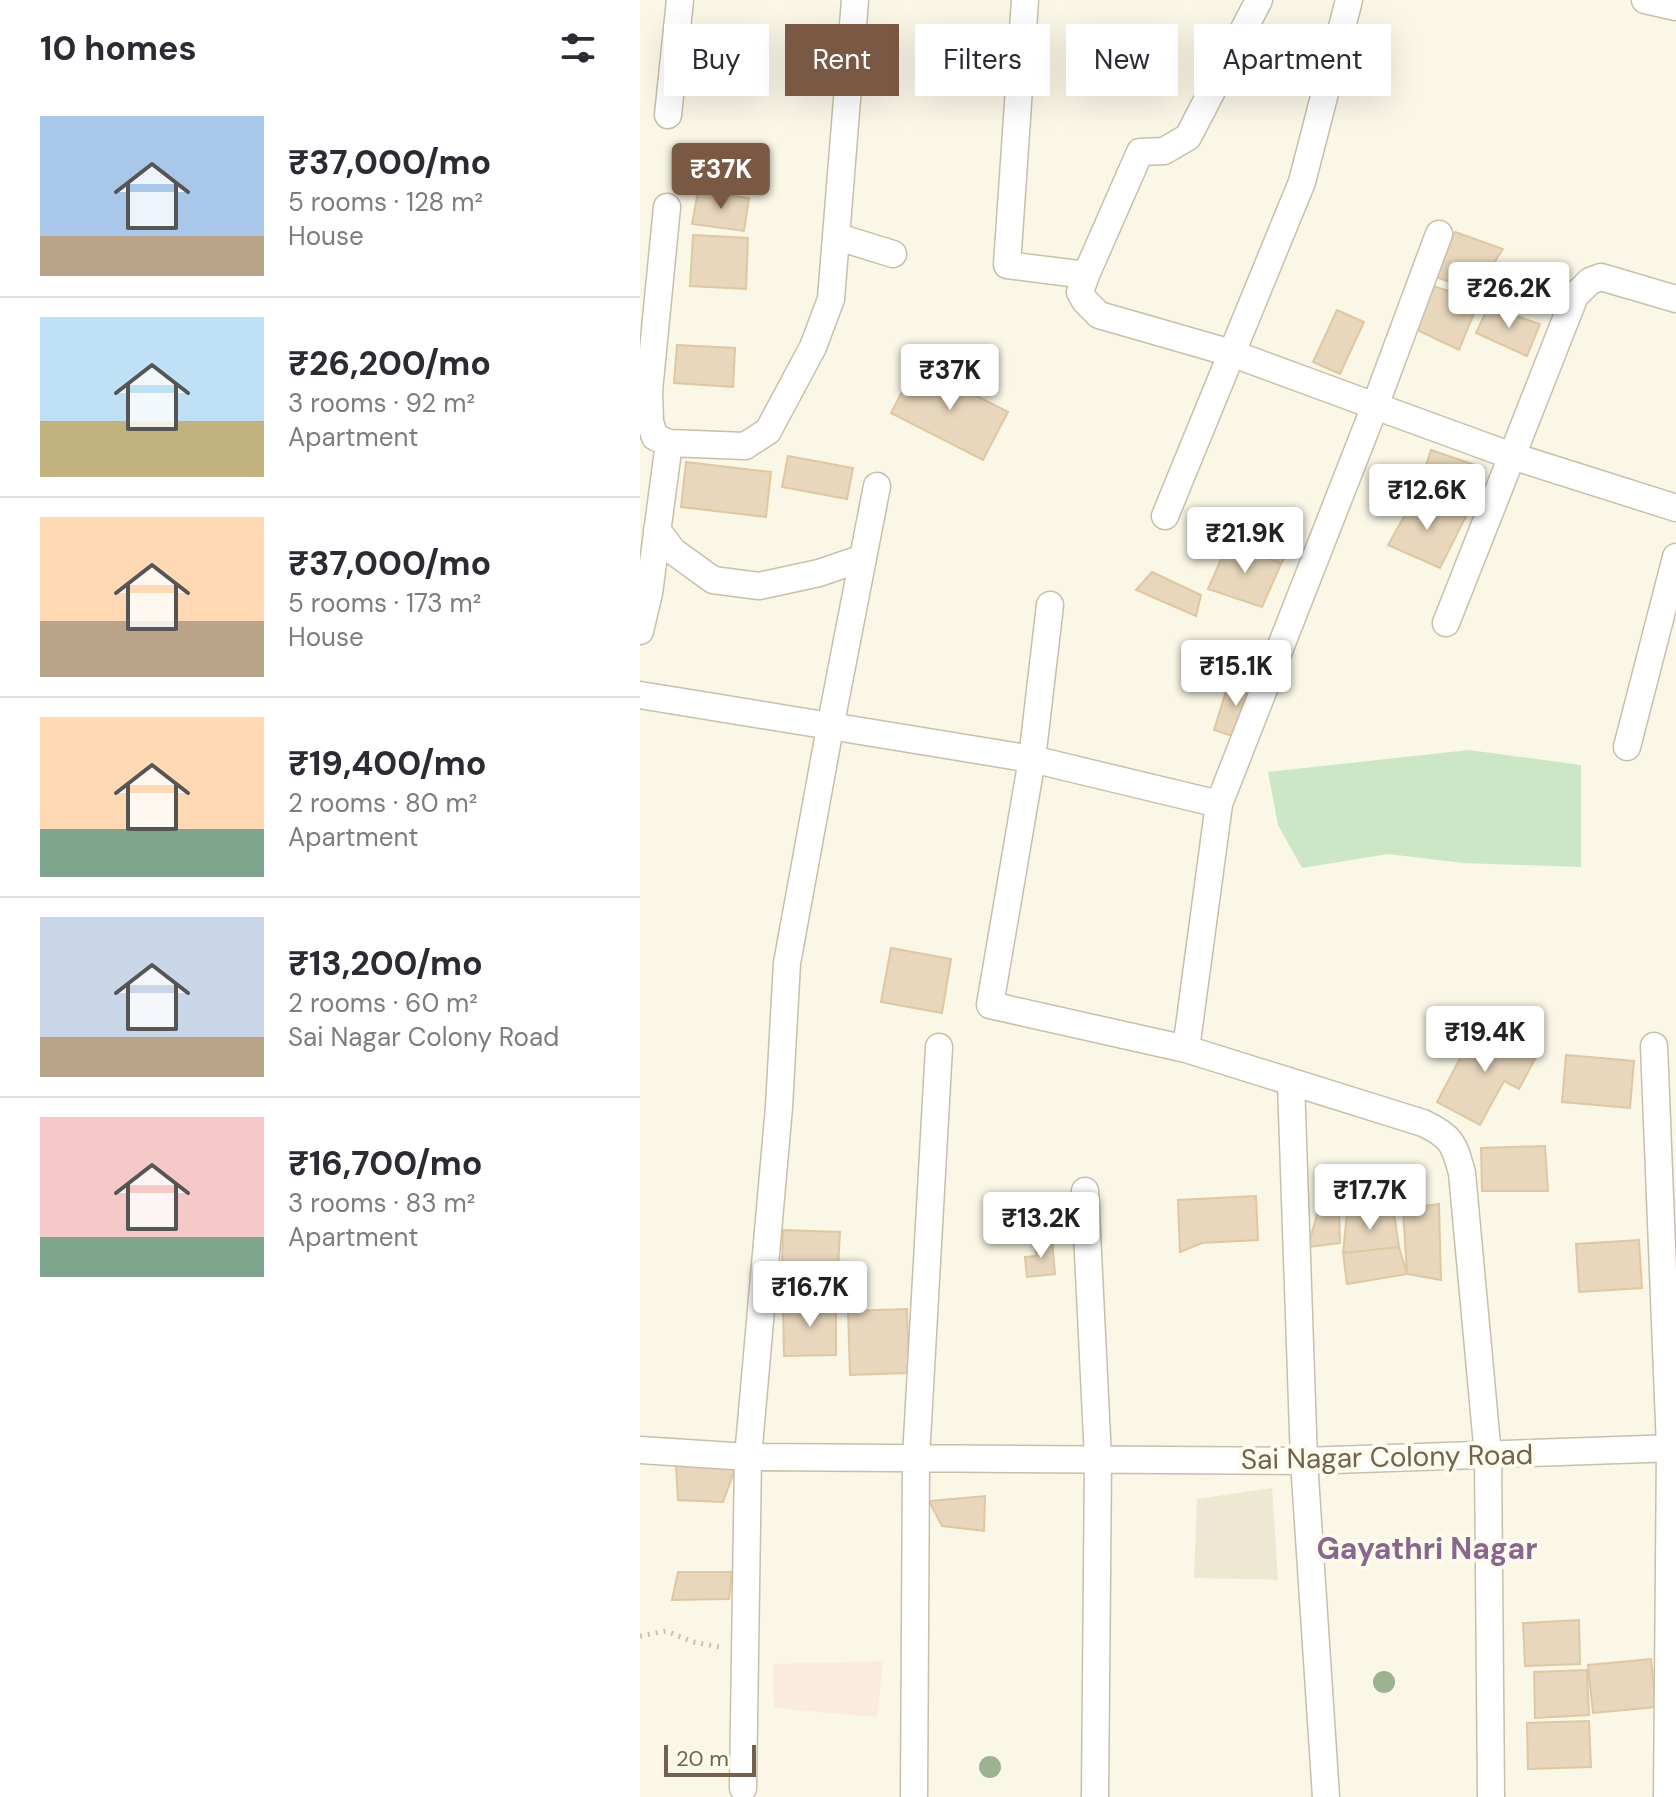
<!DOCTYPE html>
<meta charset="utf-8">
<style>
:root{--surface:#fff;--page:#f2f2f3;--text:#2b2b33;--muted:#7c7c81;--line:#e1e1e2;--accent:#795943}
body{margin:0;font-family:"DM Sans",sans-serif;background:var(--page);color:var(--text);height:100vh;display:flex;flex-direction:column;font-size:30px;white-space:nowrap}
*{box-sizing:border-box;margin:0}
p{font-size:26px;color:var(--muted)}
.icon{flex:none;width:44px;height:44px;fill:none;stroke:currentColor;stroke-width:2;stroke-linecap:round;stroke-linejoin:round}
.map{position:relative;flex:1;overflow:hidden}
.details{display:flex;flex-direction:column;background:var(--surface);width:640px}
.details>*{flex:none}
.hud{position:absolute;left:24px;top:24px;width:760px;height:72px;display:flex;gap:16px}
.scale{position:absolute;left:24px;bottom:20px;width:92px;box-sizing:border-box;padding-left:8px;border:4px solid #72624d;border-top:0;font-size:22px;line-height:28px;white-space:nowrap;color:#72624d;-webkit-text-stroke:6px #fdfbed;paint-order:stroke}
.price{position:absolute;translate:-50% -68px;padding:0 18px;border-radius:8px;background:#fff;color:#222;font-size:26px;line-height:52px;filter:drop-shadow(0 2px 4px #0008)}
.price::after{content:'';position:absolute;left:50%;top:48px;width:24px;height:18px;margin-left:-12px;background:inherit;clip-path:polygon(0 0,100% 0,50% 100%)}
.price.on{background:var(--accent);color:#fff}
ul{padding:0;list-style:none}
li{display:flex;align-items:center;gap:24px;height:200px;padding:0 40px}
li+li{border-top:2px solid var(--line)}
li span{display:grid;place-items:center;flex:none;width:224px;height:160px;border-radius:0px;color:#555}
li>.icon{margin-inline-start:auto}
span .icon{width:96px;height:96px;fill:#fffc;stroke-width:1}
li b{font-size:34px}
h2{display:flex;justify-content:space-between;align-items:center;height:96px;padding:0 40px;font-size:34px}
.tag{padding:0 28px;border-radius:0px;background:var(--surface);box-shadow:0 8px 32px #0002;font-size:28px;line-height:72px}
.tag.on{background:var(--accent);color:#fff}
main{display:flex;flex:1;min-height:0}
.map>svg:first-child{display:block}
.residential{fill:#eee8d3}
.commercial{fill:#faebdc}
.green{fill:#cce7c6}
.building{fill:#e8d7bc;stroke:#dfc7a3;stroke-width:2}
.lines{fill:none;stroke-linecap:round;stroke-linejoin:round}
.minor-casing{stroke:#c8bfab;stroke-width:29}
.path{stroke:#d2c0a4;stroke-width:5;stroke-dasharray:2 6;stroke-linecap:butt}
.minor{stroke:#fff;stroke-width:26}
.tree{fill:#9bb390}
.labels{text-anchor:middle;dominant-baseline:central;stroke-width:8;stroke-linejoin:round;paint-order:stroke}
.street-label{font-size:28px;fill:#72624d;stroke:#fdfbed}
.neighbourhood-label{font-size:30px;font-weight:bold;fill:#8a668e;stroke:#fdfbed}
</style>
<main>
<section class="details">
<h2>10 homes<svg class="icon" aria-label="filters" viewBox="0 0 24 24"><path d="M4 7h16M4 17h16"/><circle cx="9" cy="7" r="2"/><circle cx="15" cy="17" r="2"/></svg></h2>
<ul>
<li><span style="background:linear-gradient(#a9c7e8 75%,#b9a48a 0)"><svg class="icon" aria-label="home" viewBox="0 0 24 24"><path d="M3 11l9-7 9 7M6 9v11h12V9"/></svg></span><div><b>₹37,000/mo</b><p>5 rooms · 128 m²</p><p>House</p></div></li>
<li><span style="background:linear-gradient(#bfe0f5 65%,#c2b280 0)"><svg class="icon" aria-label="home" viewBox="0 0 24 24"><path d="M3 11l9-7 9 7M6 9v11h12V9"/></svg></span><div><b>₹26,200/mo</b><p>3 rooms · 92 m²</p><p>Apartment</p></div></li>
<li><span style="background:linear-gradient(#ffd9b3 65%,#b9a48a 0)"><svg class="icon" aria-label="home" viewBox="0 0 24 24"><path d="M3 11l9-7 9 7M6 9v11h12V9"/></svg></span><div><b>₹37,000/mo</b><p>5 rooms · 173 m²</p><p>House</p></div></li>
<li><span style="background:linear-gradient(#ffd9b3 70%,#7fa58c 0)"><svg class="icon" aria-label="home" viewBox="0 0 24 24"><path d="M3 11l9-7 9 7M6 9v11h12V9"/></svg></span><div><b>₹19,400/mo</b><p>2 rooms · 80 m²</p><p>Apartment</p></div></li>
<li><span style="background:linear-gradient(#c9d6e8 75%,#b9a48a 0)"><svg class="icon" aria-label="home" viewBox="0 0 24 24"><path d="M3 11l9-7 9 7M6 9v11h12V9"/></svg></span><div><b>₹13,200/mo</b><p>2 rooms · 60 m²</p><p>Sai Nagar Colony Road</p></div></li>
<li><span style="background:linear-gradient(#f6c9c9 75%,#7fa58c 0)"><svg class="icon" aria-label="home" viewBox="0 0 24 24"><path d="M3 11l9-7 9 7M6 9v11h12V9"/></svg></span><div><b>₹16,700/mo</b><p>3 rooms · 83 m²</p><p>Apartment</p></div></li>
</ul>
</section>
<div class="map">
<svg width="1036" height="1797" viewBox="0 0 1036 1797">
<rect width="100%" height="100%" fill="#faf7e7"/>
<!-- residential -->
<path class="residential" d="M632,1488L638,1580L554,1578L557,1499Z"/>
<!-- commercial -->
<path class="commercial" d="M243,1661L237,1717L134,1708L133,1664Z"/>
<!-- green -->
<path class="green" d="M829,750L941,765V867L823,863L748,854L662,868L638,825L628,772Z"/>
<!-- building -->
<path class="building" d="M58,191L109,198L104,231L52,224Z
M815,232L863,249L836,291L793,276Z
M53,235L108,238L106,289L50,286Z
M787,284L839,301L819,350L773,328Z
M848,307L900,324L887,356L836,333Z
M697,310L724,322L700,374L673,362Z
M37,345L95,348L93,387L34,383Z
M276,365L368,412L343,460L251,413Z
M791,450L844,468L823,509L777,493Z
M148,456L213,468L207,499L142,487Z
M46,462L131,472L126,517L41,507Z
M774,499L826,516L800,568L748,545Z
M600,512L659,533L641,564L589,541Z
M589,541L641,564L622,607L568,589Z
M512,572L561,595L556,616L496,590Z
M590,678L618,687L602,739L574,730Z
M251,948L311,959L302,1013L241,1002Z
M838,1024L897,1055L879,1089L864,1081L840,1125L797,1102Z
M926,1055L994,1061L990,1108L922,1102Z
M905,1146L908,1191H842L841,1148Z
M616,1196L618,1240L562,1243L540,1252L538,1200Z
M799,1204L801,1280L767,1274L763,1209Z
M699,1208L700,1243L668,1247L677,1214Z
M707,1213H754L759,1247L703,1253Z
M143,1230L200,1232L198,1268L142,1266Z
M412,1240L415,1274L387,1277L385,1257L396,1256L395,1242Z
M999,1240L1002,1288L939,1292L936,1244Z
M759,1247L767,1274L707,1284L703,1253Z
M196,1302V1355L144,1356L143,1303Z
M267,1309L269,1373L210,1375L208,1311Z
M36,1466H96L83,1502L38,1500Z
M345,1496L344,1531L302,1526L289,1501Z
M38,1572H92L89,1599L32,1600Z
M939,1620L940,1664L885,1666L883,1623Z
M1011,1659L1016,1707L953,1713L948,1665Z
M947,1670L949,1715L895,1718L894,1672Z
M949,1721L951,1767L888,1769L887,1723Z"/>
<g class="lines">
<!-- minor casing -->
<g class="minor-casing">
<path id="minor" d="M385,0L367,265L446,275
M619,0L548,137L524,151L500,152L446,275L440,292L445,301L459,315L591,353L735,406L799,234
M1005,0L1036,7
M28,115L40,0
M27,207L9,391L10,422L15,437L29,443L105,446L128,431L173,347L191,299L215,0
M198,237L253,254
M525,516L662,182L709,0
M17,530L33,551L73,580L119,586L179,573L223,558
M410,605L392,759L350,1005L546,1049L783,1123C811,1136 814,1143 822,1173L848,1456L851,1797
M806,623L872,456L1036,508
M0,631L9,593L29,443
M0,695L392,759L579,804
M987,747L1036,557
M1014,1046L1030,1448L1027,1797
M546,1049L579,804L735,406L872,456L935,296L950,281L961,277L1036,299
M651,1083L664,1461L686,1797
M445,1191L458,1459L455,1797
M0,1450L108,1457L664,1461L1036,1448
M103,1788L108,1457L139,1107L147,963L190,728L237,486
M274,1797L276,1458L299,1047"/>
</g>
<!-- path -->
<path class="path" d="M0,1636L26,1631L53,1642L80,1647"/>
<!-- minor -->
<use href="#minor" class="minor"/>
</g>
<!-- trees -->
<g class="tree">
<circle cx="744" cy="1682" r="11"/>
<circle cx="350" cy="1767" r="11"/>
</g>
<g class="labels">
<!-- street labels -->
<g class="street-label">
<text transform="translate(747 1457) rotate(-1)">Sai Nagar Colony Road</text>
</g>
<!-- neighbourhood labels -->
<g class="neighbourhood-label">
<text x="787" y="1548">Gayathri Nagar</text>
</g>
</g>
</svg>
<div class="scale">20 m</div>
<b class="price on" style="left:81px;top:211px">₹37K</b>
<b class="price" style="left:869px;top:330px">₹26.2K</b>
<b class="price" style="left:310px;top:412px">₹37K</b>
<b class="price" style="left:787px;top:532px">₹12.6K</b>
<b class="price" style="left:605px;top:575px">₹21.9K</b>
<b class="price" style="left:596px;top:708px">₹15.1K</b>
<b class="price" style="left:845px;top:1074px">₹19.4K</b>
<b class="price" style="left:730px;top:1232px">₹17.7K</b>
<b class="price" style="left:401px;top:1260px">₹13.2K</b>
<b class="price" style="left:170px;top:1329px">₹16.7K</b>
<div class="hud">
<a class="tag">Buy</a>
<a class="tag on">Rent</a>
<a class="tag">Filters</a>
<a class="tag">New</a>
<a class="tag">Apartment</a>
</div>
</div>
</main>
